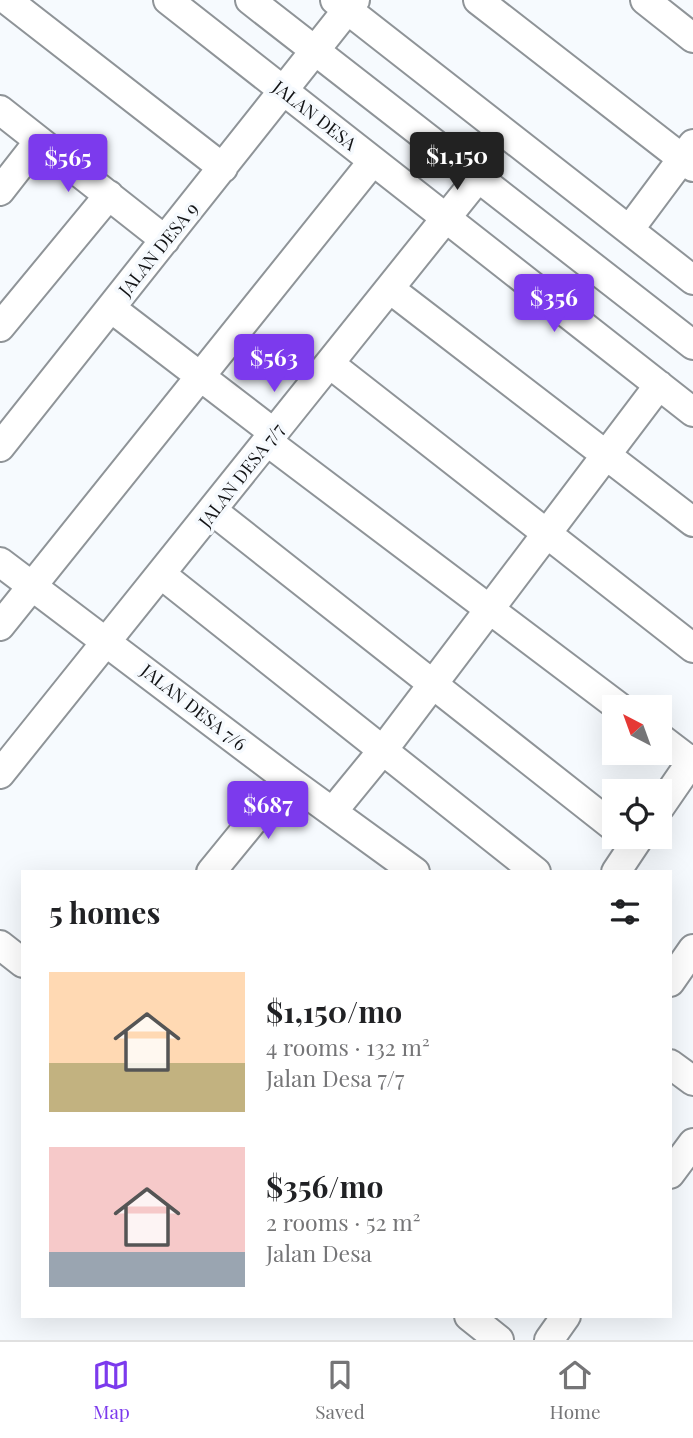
<!DOCTYPE html>
<meta charset="utf-8">
<style>
:root{--surface:#fff;--page:#f6f6f6;--text:#202124;--muted:#757577;--line:#e0e0e0;--accent:#7c3aed}
body{margin:0;font-family:"Playfair Display",serif;background:var(--page);color:var(--text);height:100vh;display:flex;flex-direction:column;font-size:26px;white-space:nowrap}
*{box-sizing:border-box;margin:0}
p{font-size:23px;color:var(--muted)}
.icon{flex:none;width:38px;height:38px;fill:none;stroke:currentColor;stroke-width:2;stroke-linecap:round;stroke-linejoin:round}
.map{position:relative;flex:1;overflow:hidden}
.side{position:absolute;left:21px;top:870px;width:651px;height:448px;display:flex;flex-direction:column;background:var(--surface);border-radius:0px;box-shadow:0 7px 28px #0002}
.side>*{flex:none}
.needle{width:46px;rotate:319deg}
.controls{position:absolute;left:602px;top:695px;display:grid;gap:14px}
.controls a{display:grid;place-items:center;width:70px;height:70px;border-radius:0px;background:var(--surface);box-shadow:0 7px 28px #0002;font-size:35px}
.price{position:absolute;translate:-50% -60px;padding:0 16px;border-radius:7px;background:var(--accent);color:#fff;font-size:23px;line-height:46px;filter:drop-shadow(0 2px 4px #0008)}
.price::after{content:'';position:absolute;left:50%;top:42px;width:21px;height:16px;margin-left:-10px;background:inherit;clip-path:polygon(0 0,100% 0,50% 100%)}
.price.on{background:#222;color:#fff}
ul{padding:0;list-style:none}
li{display:flex;align-items:center;gap:21px;height:175px;padding:0 28px}
li span{display:grid;place-items:center;flex:none;width:196px;height:140px;border-radius:0px;color:#555}
li>.icon{margin-inline-start:auto}
span .icon{width:84px;height:84px;fill:#fffc;stroke-width:1}
li b{font-size:30px}
h2{display:flex;justify-content:space-between;align-items:center;height:84px;padding:0 28px;font-size:30px}
.menu{display:flex;justify-content:space-around;align-items:center;height:98px;border-top:2px solid var(--line);background:var(--surface);font-size:19px;color:var(--muted)}
.menu a{display:grid;justify-items:center;gap:4px}
.menu .on{color:var(--accent)}
.map>svg:first-child{display:block}
.lines{fill:none;stroke-linecap:round;stroke-linejoin:round}
.minor-casing{stroke:#8f9498;stroke-width:32}
.minor{stroke:#fff;stroke-width:28}
.labels{text-anchor:middle;dominant-baseline:central;stroke-width:7;stroke-linejoin:round;paint-order:stroke}
.street-label{font-size:18px;fill:#131416;stroke:#f6fafe}
</style>
<div class="map">
<svg width="693" height="1340" viewBox="0 0 693 1340">
<rect width="100%" height="100%" fill="#f6fafe"/>
<g class="lines">
<!-- minor casing -->
<g class="minor-casing">
<path id="minor" d="M7,0L223,168
M168,0L693,412
M250,0L693,345
M335,0L693,280
M478,0L693,167
M645,0L693,38
M0,110L165,240
M0,191L39,141
M629,230L693,144
M390,289L693,522
M111,308L274,433
M0,327L109,195
M330,364L693,648
M268,442L619,707
M0,447L355,0
M213,511L614,827
M0,562L287,779L415,872
M162,575L536,872
M0,626L373,161
M660,738L693,763
M0,774L478,178
M660,807L693,759
M333,811L383,750L659,385
M211,872L287,779
M616,872L640,836
M0,945L23,963
M670,982L693,949
M670,1064L693,1081
M670,1174L693,1143
M469,1316L499,1340
M549,1340L566,1316"/>
</g>
<!-- minor -->
<use href="#minor" class="minor"/>
</g>
<g class="labels">
<!-- street labels -->
<g class="street-label">
<text transform="translate(315 115) rotate(38)">JALAN DESA</text>
<text transform="translate(158 249) rotate(-51)">JALAN DESA 9</text>
<text transform="translate(241 475) rotate(-52)">JALAN DESA 7/7</text>
<text transform="translate(194 707) rotate(38)">JALAN DESA 7/6</text>
</g>
</g>
</svg>
<div class="controls">
<a><svg class="needle" viewBox="-14 -14 28 28"><path d="M0-13l5 13h-10z" fill="#e53935"/><path d="M0 13l5-13h-10z" fill="#757577"/></svg></a>
<a><svg class="icon" aria-label="locate" viewBox="0 0 24 24"><circle cx="12" cy="12" r="6"/><path d="M12 2v4M12 18v4M2 12h4M18 12h4"/></svg></a>
</div>
<b class="price on" style="left:457px;top:192px">$1,150</b>
<b class="price" style="left:68px;top:194px">$565</b>
<b class="price" style="left:554px;top:334px">$356</b>
<b class="price" style="left:274px;top:394px">$563</b>
<b class="price" style="left:268px;top:841px">$687</b>
<section class="side">
<h2>5 homes<svg class="icon" aria-label="filters" viewBox="0 0 24 24"><path d="M4 7h16M4 17h16"/><circle cx="9" cy="7" r="2"/><circle cx="15" cy="17" r="2"/></svg></h2>
<ul>
<li><span style="background:linear-gradient(#ffd9b3 65%,#c2b280 0)"><svg class="icon" aria-label="home" viewBox="0 0 24 24"><path d="M3 11l9-7 9 7M6 9v11h12V9"/></svg></span><div><b>$1,150/mo</b><p>4 rooms · 132 m²</p><p>Jalan Desa 7/7</p></div></li>
<li><span style="background:linear-gradient(#f6c9c9 75%,#9aa5b1 0)"><svg class="icon" aria-label="home" viewBox="0 0 24 24"><path d="M3 11l9-7 9 7M6 9v11h12V9"/></svg></span><div><b>$356/mo</b><p>2 rooms · 52 m²</p><p>Jalan Desa</p></div></li>
</ul>
</section>
</div>
<nav class="menu">
<a class="on"><svg class="icon" aria-label="map" viewBox="0 0 24 24"><path d="M3 6l6-2 6 2 6-2v14l-6 2-6-2-6 2zM9 4v14M15 6v14"/></svg>Map</a>
<a><svg class="icon" aria-label="saved" viewBox="0 0 24 24"><path d="M7 4h10v16l-5-4-5 4z"/></svg>Saved</a>
<a><svg class="icon" aria-label="home" viewBox="0 0 24 24"><path d="M3 11l9-7 9 7M6 9v11h12V9"/></svg>Home</a>
</nav>
